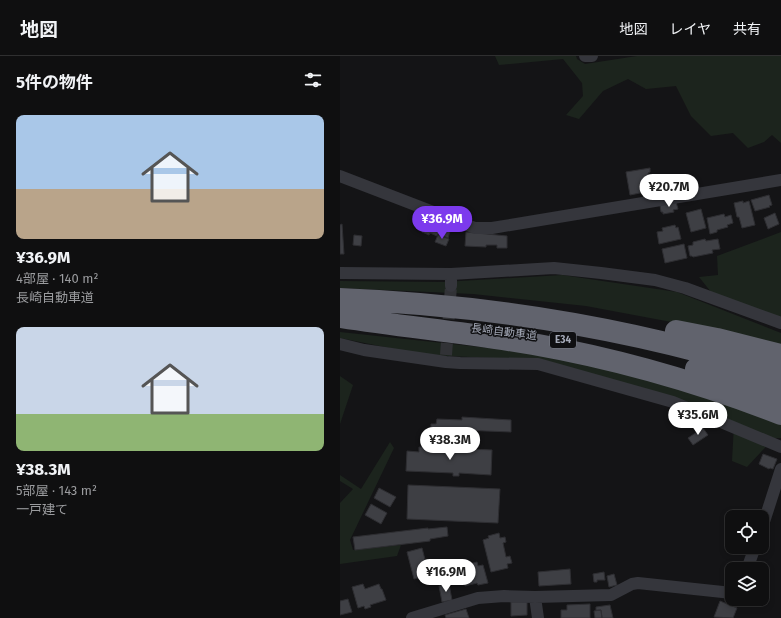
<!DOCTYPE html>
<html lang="ja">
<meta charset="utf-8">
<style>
:root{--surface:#0f0f10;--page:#1d1d1e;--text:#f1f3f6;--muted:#9b9c9f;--line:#2f2f30;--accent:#7c3aed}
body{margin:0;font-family:"Fira Sans","Noto Sans JP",sans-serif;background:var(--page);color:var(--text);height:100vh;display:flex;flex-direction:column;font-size:15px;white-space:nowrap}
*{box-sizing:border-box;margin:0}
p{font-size:13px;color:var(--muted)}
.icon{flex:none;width:22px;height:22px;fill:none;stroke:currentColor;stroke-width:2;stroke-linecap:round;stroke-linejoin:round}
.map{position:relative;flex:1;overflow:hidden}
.panel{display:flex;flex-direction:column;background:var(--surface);width:340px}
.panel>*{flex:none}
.controls{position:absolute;left:385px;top:454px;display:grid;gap:8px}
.controls a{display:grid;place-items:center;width:44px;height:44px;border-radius:8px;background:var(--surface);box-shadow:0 2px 6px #0003,0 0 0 1px var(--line);font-size:20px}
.price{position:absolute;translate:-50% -34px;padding:0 9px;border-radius:14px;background:#fff;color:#222;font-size:13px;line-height:26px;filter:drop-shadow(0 1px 2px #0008)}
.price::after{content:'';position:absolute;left:50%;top:24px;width:12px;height:9px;margin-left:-6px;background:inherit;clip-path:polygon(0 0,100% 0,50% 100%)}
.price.selected{background:var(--accent);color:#fff}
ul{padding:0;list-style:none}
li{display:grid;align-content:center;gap:8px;height:212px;padding:0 16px}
li span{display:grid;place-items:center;height:124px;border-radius:8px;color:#555}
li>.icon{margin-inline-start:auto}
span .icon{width:72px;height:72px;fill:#fffc;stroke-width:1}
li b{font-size:17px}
h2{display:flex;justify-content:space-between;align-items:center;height:48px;padding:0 16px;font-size:17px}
header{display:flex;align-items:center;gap:24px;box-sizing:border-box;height:56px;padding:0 20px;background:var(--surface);border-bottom:1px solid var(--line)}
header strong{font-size:19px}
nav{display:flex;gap:22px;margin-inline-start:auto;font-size:14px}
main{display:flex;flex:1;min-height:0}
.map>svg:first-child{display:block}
.green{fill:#1c241d}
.building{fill:#3e3f44;stroke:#2e2e32}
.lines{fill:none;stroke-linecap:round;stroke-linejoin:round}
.street-tunnel{stroke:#313236;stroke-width:12;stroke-dasharray:12 6;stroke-linecap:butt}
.street{stroke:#35363c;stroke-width:12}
.highway{stroke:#61636d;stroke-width:22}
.labels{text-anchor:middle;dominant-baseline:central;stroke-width:3;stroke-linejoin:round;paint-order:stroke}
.shield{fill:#0f0f11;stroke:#787c86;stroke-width:1}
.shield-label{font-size:10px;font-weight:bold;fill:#a5aab8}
.street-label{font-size:11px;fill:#a5aab8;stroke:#0f0f11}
</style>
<header>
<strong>地図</strong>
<nav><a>地図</a><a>レイヤ</a><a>共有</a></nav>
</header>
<main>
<section class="panel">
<h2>5件の物件<svg class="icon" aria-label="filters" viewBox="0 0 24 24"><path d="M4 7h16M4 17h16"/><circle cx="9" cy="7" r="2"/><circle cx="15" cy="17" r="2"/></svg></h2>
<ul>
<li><span style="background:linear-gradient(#a9c7e8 60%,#b9a48a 0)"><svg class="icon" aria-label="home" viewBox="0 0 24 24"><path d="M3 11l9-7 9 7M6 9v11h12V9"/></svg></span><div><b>¥36.9M</b><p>4部屋 · 140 m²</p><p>長崎自動車道</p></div></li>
<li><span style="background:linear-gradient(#c9d6e8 70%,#8fb573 0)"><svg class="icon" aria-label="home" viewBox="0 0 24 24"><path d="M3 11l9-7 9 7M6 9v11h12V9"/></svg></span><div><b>¥38.3M</b><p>5部屋 · 143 m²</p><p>一戸建て</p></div></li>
</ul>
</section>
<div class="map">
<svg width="441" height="562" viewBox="0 0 441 562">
<rect width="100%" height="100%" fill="#141416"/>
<!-- green -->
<path class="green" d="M155,0H236L237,3L245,8L297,0H441V87L432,79L424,86L408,92L393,77L371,80L351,60L336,30L306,33L288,23L263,35L239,63L226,59L243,40L242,27L223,3L159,9Z
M441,176V262L371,236L359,221L378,219L377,200Z
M222,219L337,236L441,277V291L390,277L246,250L133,238L0,232V225L103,226Z
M0,276L159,293L251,307L331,328L441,366V382H434L407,411L392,405L394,369L202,304L84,299L0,282Z
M0,320L13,329L0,368Z
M50,386L54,392L10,484L13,494L61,489L57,500L0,508V447L13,433L0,425V419L21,433Z"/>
<!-- building -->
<path class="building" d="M310,112V116L308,117L310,135L290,139L286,116Z
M429,139L432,149L429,150L430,151L415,155L411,144Z
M403,145V147L409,145L415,169L402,172L399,161H397L394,147Z
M336,146L338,153L333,154L334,156L323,158V156H321L320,149Z
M361,153L366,172L351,176L346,157Z
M435,157L439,168L428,173L424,162Z
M384,158L385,161L391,159L393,167L387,169L388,171L377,174V176L370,178L367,162Z
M88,160L112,169L108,182L98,178L97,180L90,177L89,179L82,176Z
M2,168L4,198H0V169Z
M335,169L336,172L338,171L341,183L319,188L317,176L323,175L322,172Z
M126,176L167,180V192H157V189H146V191L125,190Z
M14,179L22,180L21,190L13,189Z
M98,179L109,183L106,190L95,186Z
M365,183L366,185L378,183L380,193L372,194L373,197L353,201L352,200H350L348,190L353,189V186Z
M344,188L347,202L325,207L322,193Z
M122,361L171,364V376L122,374L121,378L96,376V373L91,372V368H96L97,363L122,364Z
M363,372L368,379L353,389L348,382Z
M79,391L152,394L151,419L119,417V420H113V417L66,415L67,395L79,396Z
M423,398L437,403L433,413L430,412L429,413L419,408Z
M68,429L160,433L158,467L67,463Z
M39,432L56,441L50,451L34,442Z
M31,448L47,457L41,468L25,459Z
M107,471L108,480L90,483V485L15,494L13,481L88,472V473Z
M159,477L160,482L165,481L166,486L163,487L166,501L170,500L172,507L167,508L168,512L151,516L143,484L149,482L148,480Z
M82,492L89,519L74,523L67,496Z
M137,506L138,510L143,509L148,527L138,529L137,527L125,530L124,523L121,524L120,521H119L117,511Z
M230,513L231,528L199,530L198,516Z
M264,516L265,524H257V526H254L253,518Z
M274,518L277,529L269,531L267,520Z
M23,528L25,533L39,528L41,533H42L46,544L30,549L31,551L25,553L24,550L18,552L12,531Z
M109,528L112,544L102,546L99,530Z
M8,543L12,556L0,559V545Z
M380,545L397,552L393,562L374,561Z
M171,546H187V559L171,560Z
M250,548V562H221V554H227V549Z
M270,549L273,562H262L261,554H256V551Z
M126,553L129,562H106L105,559Z
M261,554L262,562H255L254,555Z"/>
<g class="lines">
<!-- street-tunnel -->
<path class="street-tunnel" d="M106,299L111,230"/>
<!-- street -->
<path class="street" d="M245,0H252
M0,120L135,172H152L441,124
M0,217L111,218L214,212L261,217L315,224L345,232L441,267
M111,218V230
M0,288L24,294L106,306L120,307L198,308L333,346L441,391
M422,472L441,413
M407,513L415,491
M195,541L198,562
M72,562L138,542L164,540L195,541L271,539L292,528L298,527L392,537"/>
<!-- highway -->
<path class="highway" d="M0,243C151,249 297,273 441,319
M1,261C65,271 130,277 193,288C278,303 361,327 441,358
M336,275L377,283L441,299
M356,313L441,338"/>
</g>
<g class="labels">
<!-- shield labels -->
<rect class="shield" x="210" y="276" width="26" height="16" rx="3"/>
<g class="shield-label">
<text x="223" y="284">E34</text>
</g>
<!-- street labels -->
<g class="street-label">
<text transform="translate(164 276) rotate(7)">長崎自動車道</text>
</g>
</g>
</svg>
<div class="controls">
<a><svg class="icon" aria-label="locate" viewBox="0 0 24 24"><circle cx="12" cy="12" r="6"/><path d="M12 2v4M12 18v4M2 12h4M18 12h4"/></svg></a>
<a><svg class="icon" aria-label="layers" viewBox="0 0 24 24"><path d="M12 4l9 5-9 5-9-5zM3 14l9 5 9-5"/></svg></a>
</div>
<b class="price" style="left:329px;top:152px">¥20.7M</b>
<b class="price selected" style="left:102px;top:184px">¥36.9M</b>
<b class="price" style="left:358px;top:380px">¥35.6M</b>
<b class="price" style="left:110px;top:405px">¥38.3M</b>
<b class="price" style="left:106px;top:537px">¥16.9M</b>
</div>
</main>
